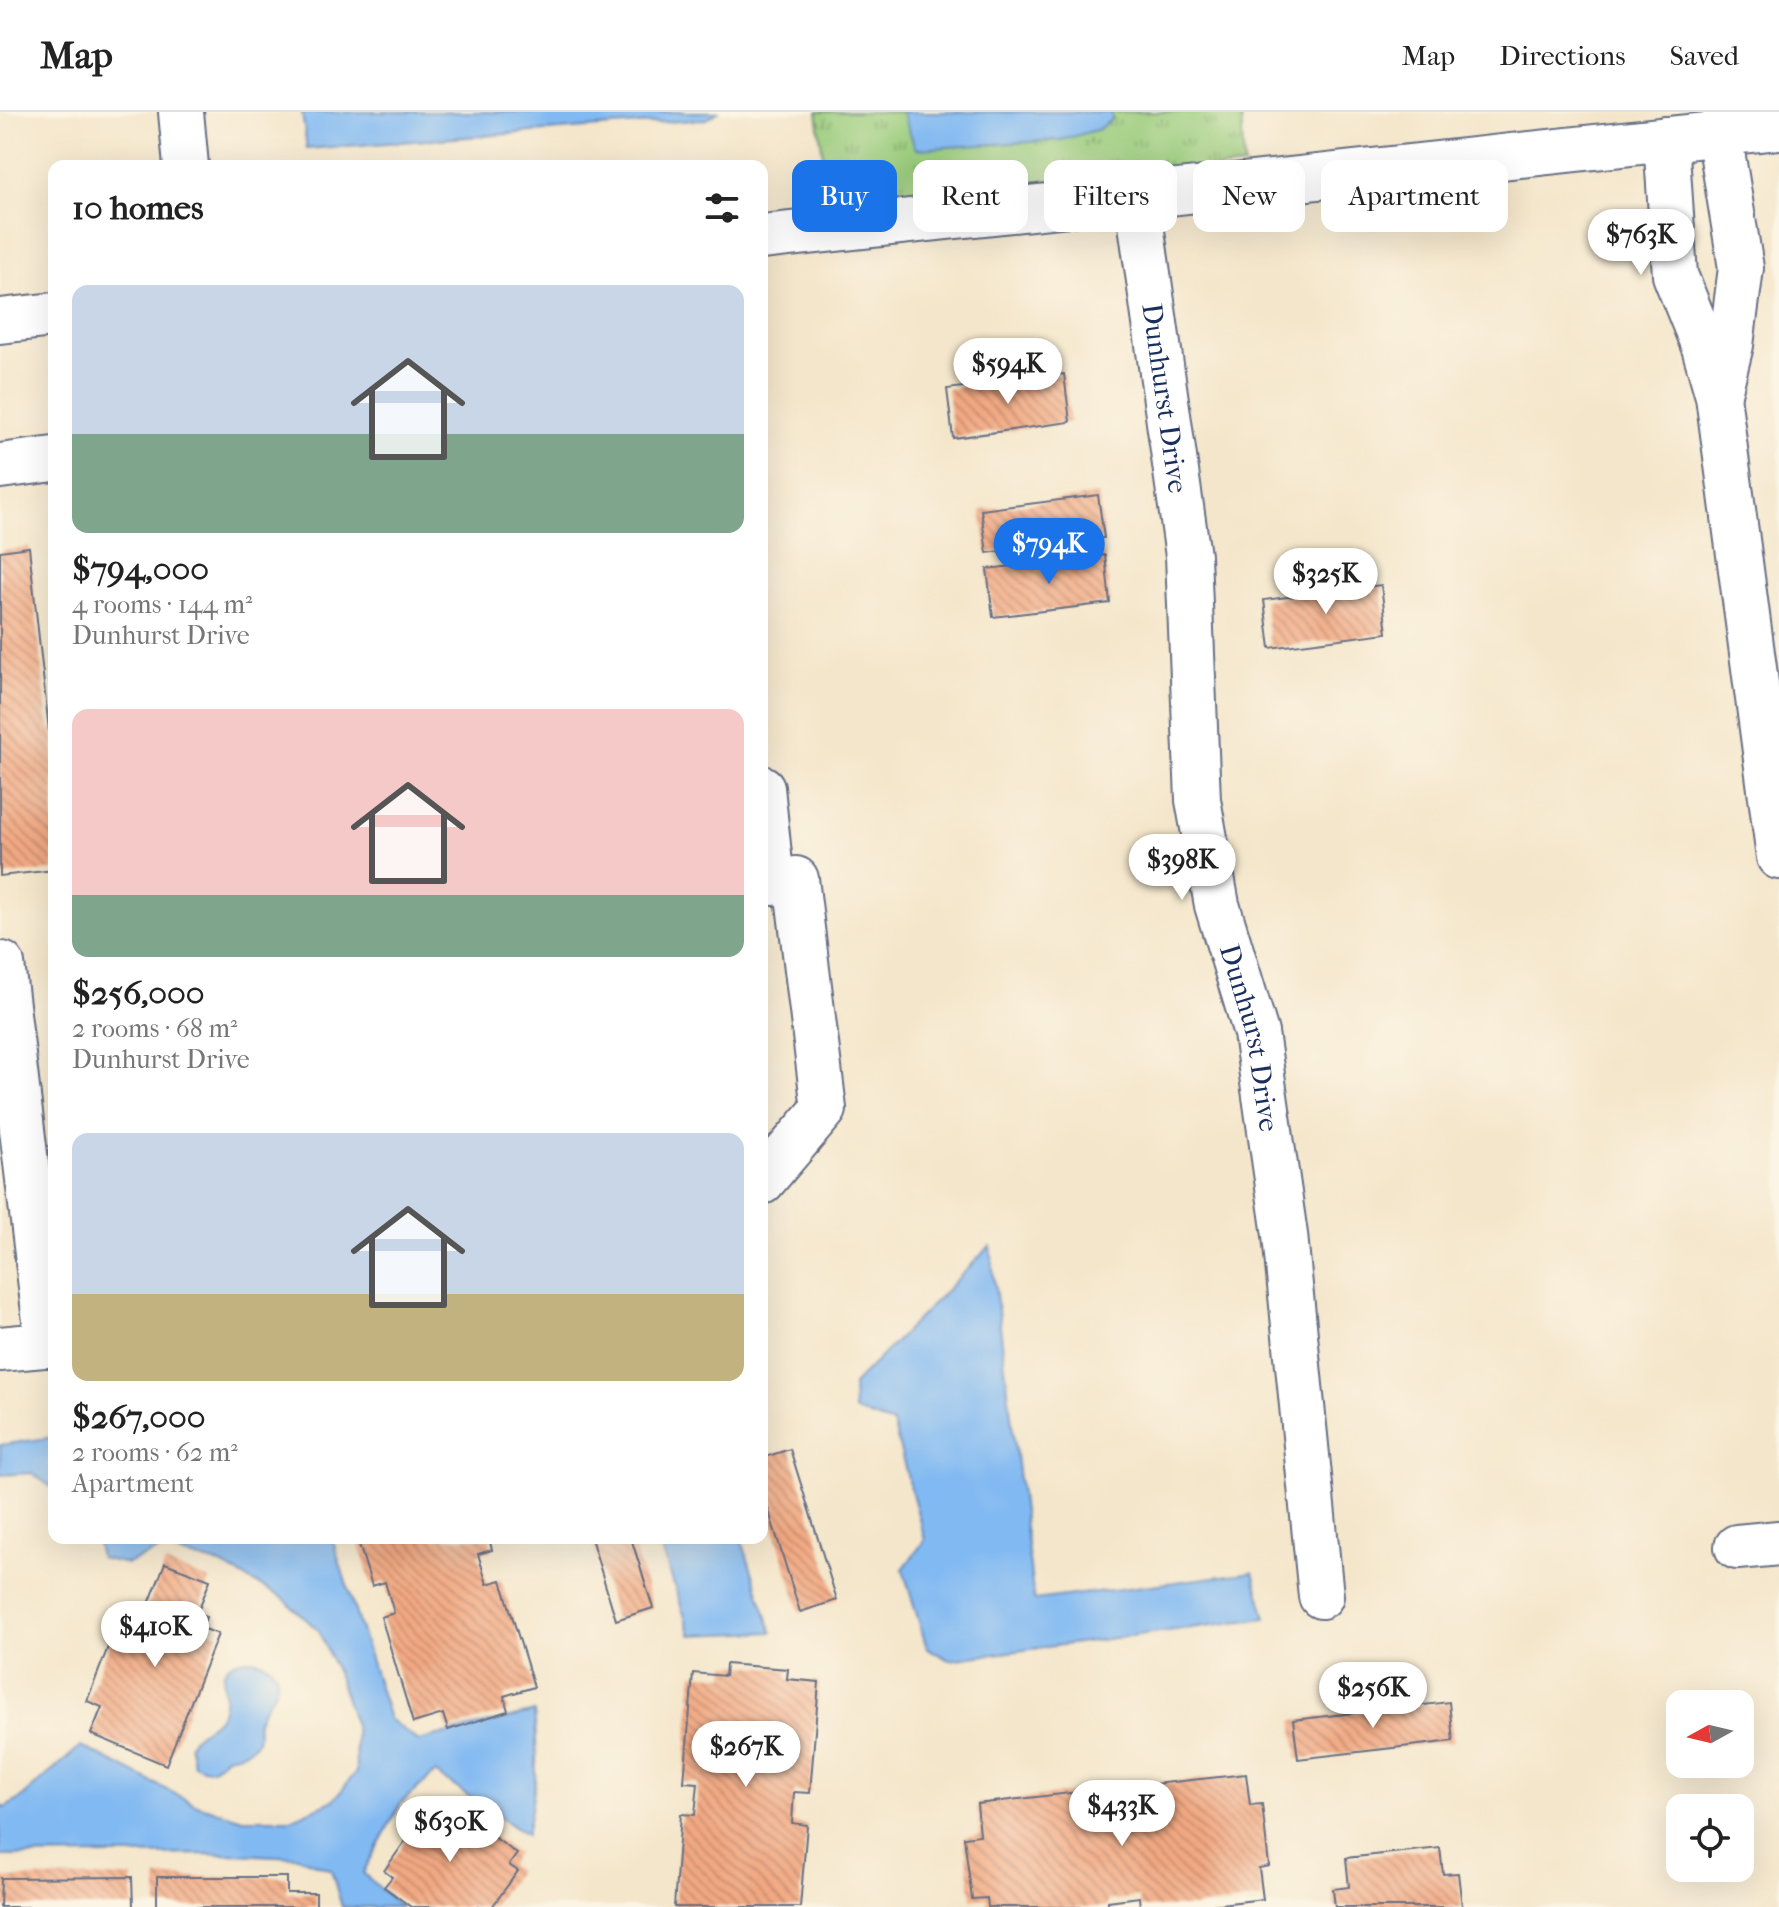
<!DOCTYPE html>
<meta charset="utf-8">
<style>
:root{--surface:#fff;--page:#f2f2f2;--text:#222;--muted:#767676;--line:#e0e0e0;--accent:#1a73e8}
body{margin:0;font-family:"IM FELL French Canon",serif;background:var(--page);color:var(--text);height:100vh;display:flex;flex-direction:column;font-size:30px;white-space:nowrap}
*{box-sizing:border-box;margin:0}
p{font-size:26px;color:var(--muted)}
.icon{flex:none;width:44px;height:44px;fill:none;stroke:currentColor;stroke-width:2;stroke-linecap:round;stroke-linejoin:round}
.map{position:relative;flex:1;overflow:hidden}
.drawer{position:absolute;left:48px;top:48px;width:720px;height:1384px;display:flex;flex-direction:column;background:var(--surface);border-radius:16px;box-shadow:0 8px 32px #0002}
.drawer>*{flex:none}
.top-card{position:absolute;left:792px;top:48px;width:760px;height:72px;display:flex;gap:16px}
.needle{width:52px;rotate:262deg}
.buttons{position:absolute;left:1666px;top:1578px;display:grid;gap:16px}
.buttons a{display:grid;place-items:center;width:88px;height:88px;border-radius:16px;background:var(--surface);box-shadow:0 8px 32px #0002;font-size:40px}
.price{position:absolute;translate:-50% -68px;padding:0 18px;border-radius:28px;background:#fff;color:#222;font-size:26px;line-height:52px;filter:drop-shadow(0 2px 4px #0008)}
.price::after{content:'';position:absolute;left:50%;top:48px;width:24px;height:18px;margin-left:-12px;background:inherit;clip-path:polygon(0 0,100% 0,50% 100%)}
.price.active{background:var(--accent);color:#fff}
ul{padding:0;list-style:none}
li{display:grid;align-content:center;gap:16px;height:424px;padding:0 24px}
li span{display:grid;place-items:center;height:248px;border-radius:16px;color:#555}
li>.icon{margin-inline-start:auto}
span .icon{width:144px;height:144px;fill:#fffc;stroke-width:1}
li b{font-size:34px}
h2{display:flex;justify-content:space-between;align-items:center;height:96px;padding:0 24px;font-size:34px}
.tag{padding:0 28px;border-radius:16px;background:var(--surface);box-shadow:0 8px 32px #0002;font-size:28px;line-height:72px}
.tag.active{background:var(--accent);color:#fff}
header{display:flex;align-items:center;gap:48px;box-sizing:border-box;height:112px;padding:0 40px;background:var(--surface);border-bottom:2px solid var(--line)}
header strong{font-size:38px}
nav{display:flex;gap:44px;margin-inline-start:auto;font-size:28px}
.map>svg:first-child{display:block}
.grass{fill:url(#grass-tufts);stroke:#5a7e6d;stroke-width:2}
.water{fill:#81b9f2;stroke:#4e74a8;stroke-width:2}
.building{fill:url(#building-back-hatch)}
.lines{fill:none;stroke-linecap:round;stroke-linejoin:round}
.minor-casing{stroke:#676f84;stroke-width:48}
.minor{stroke:#fff;stroke-width:44}
.labels{text-anchor:middle;dominant-baseline:central;stroke-width:8;stroke-linejoin:round;paint-order:stroke}
.street-label{font-size:28px;fill:#1b2f5e;stroke:#fcf5e5}
</style>
<header>
<strong>Map</strong>
<nav><a>Map</a><a>Directions</a><a>Saved</a></nav>
</header>
<div class="map">
<svg width="1779" height="1795" viewBox="0 0 1779 1795">
<defs>
<pattern id="grass-tufts" width="24" height="20" patternUnits="userSpaceOnUse" patternTransform="scale(2)"><rect width="24" height="20" fill="#9acc7c"/><path d="M3 7l-1-3M5 7V3M7 7l1-3M15 17l-1-3M17 17v-4M19 17l1-3" fill="none" stroke="#7da669"/></pattern>
<pattern id="building-back-hatch" width="6" height="6" patternUnits="userSpaceOnUse" patternTransform="scale(2)"><rect width="6" height="6" fill="#f2a982"/><path d="M-1 5l2 2M0 0l6 6M5-1l2 2" fill="none" stroke="#c38a6e"/></pattern>
</defs>
<rect width="100%" height="100%" fill="#fcf5e5"/>
<filter id="ink" filterUnits="userSpaceOnUse"><feTurbulence type="fractalNoise" baseFrequency=".0125" numOctaves="2"/><feDisplacementMap in="SourceGraphic" scale="16" xChannelSelector="R" yChannelSelector="G"/><feConvolveMatrix kernelMatrix="1 2 1 2 8 2 1 2 1" color-interpolation-filters="sRGB"/></filter>
<filter id="wash" filterUnits="userSpaceOnUse"><feTurbulence type="fractalNoise" baseFrequency=".006" numOctaves="4" result="noise"/><feDisplacementMap in="SourceGraphic" scale="32" xChannelSelector="R" yChannelSelector="G"/><feGaussianBlur stdDeviation="1.8" result="paint"/><feColorMatrix in="noise" values="0 0 0 0 0 0 0 0 0 0 0 0 0 0 0 0 0 1.4 0 .05"/><feComposite in="paint" operator="in"/></filter>
<g filter="url(#wash)">
<rect width="100%" height="100%" fill="#f4e6cb"/>
<!-- grass -->
<path class="grass" d="M817,0H1241L1244,54L829,89Z"/>
<!-- water -->
<path class="water" d="M302,0H718L707,7L307,37Z
M902,0H1111L1112,7L1099,17L1061,28L916,37Z
M990,1134L1034,1488L1253,1460L1266,1506L949,1548L927,1536L903,1457L925,1428L893,1312L854,1299L853,1273Z
M54,1325V1377L32,1361L0,1363V1333Z
M96,1426H332L389,1607L418,1629L534,1600C539,1647 536,1677 526,1723L435,1661L401,1691L363,1761L401,1795H342L331,1758L298,1745L232,1742L0,1744V1693L4,1696L19,1688L81,1634L197,1693L243,1707H291L334,1688L356,1660L355,1614L338,1564L319,1519L282,1485L219,1452L162,1437L127,1452L100,1446Z
M658,1426H741L772,1520L691,1523Z
M247,1547C267,1547 286,1561 273,1582C268,1591 260,1599 258,1609C256,1618 261,1625 254,1633C246,1641 237,1642 226,1644C215,1656 209,1662 193,1651L189,1632C196,1619 213,1616 221,1602C233,1580 206,1552 247,1547Z"/>
<g id="blocks">
<!-- building -->
<path class="building" d="M1064,262L1070,310L953,326L947,277Z
M1098,383L1104,426L987,441L981,398Z
M29,435L49,618L54,617V758L0,764V439Z
M1105,443L1110,491L993,505L987,457Z
M1381,473L1387,521L1270,536L1264,488Z
M790,1337L837,1488L800,1500L762,1377V1346Z
M357,1426H489L492,1438L478,1442L487,1472L501,1468L534,1575L504,1584L508,1599L448,1618L443,1602L413,1611L381,1505L394,1501L385,1470L372,1474Z
M591,1426H631L653,1496L616,1508Z
M165,1451L210,1468L197,1502L206,1505L202,1516L218,1522L166,1653L91,1622L102,1595L87,1589L117,1512L138,1520Z
M726,1552L788,1557L787,1567L819,1570L810,1681L794,1680L792,1711L807,1713L800,1795H674L681,1702L695,1703L698,1671L684,1670L693,1561L725,1564Z
M1449,1590L1453,1629L1298,1647L1293,1608Z
M1246,1662L1250,1693L1262,1692L1269,1754L1259,1756L1263,1787L1194,1795H1140L1139,1785L1108,1789V1795H988L987,1786L972,1787L964,1725L980,1723L977,1692L1095,1678L1097,1692L1129,1689L1127,1675Z
M445,1689L517,1742L509,1753L518,1759L492,1795H411L384,1775L392,1765L384,1759L430,1694L437,1700Z
M1440,1736L1443,1762L1458,1761L1462,1795H1335L1333,1777L1349,1775L1346,1746Z
M132,1765L133,1795H0L1,1766Z
M157,1765H287V1781H316V1795H157Z"/>
</g>
</g>
<g filter="url(#ink)">
<use href="#blocks" fill-opacity="0" stroke="#676f84" stroke-width="2"/>
<g class="lines">
<!-- minor casing -->
<g class="minor-casing">
<g id="minor">
<path d="M181,0L186,54"/>
<path d="M1666,27L1675,163L1704,235L1718,284L1779,745"/>
<path id="s1" d="M1137,84L1188,444L1198,688L1217,793L1256,921L1285,1123L1321,1484"/>
<path d="M762,125L1779,15"/>
<path d="M0,209L54,203"/>
<path d="M1719,281L1731,233L1741,156L1719,21"/>
<path d="M0,354L54,347"/>
<path d="M762,676L772,771"/>
<path d="M762,772L796,767L824,997L762,1070"/>
<path d="M0,852H2L48,1233"/>
<path d="M0,1237L54,1232"/>
<path d="M1737,1435L1779,1431"/>
</g>
</g>
<!-- minor -->
<use href="#minor" class="minor"/>
</g>
</g>
<g class="labels">
<!-- street labels -->
<g class="street-label">
<text stroke="none"><textPath href="#s1" startOffset="204">Dunhurst Drive</textPath></text>
<text stroke="none"><textPath href="#s1" startOffset="852">Dunhurst Drive</textPath></text>
</g>
</g>
</svg>
<div class="buttons">
<a><svg class="needle" viewBox="-14 -14 28 28"><path d="M0-13l5 13h-10z" fill="#e53935"/><path d="M0 13l5-13h-10z" fill="#767676"/></svg></a>
<a><svg class="icon" aria-label="locate" viewBox="0 0 24 24"><circle cx="12" cy="12" r="6"/><path d="M12 2v4M12 18v4M2 12h4M18 12h4"/></svg></a>
</div>
<b class="price" style="left:1641px;top:165px">$763K</b>
<b class="price" style="left:1008px;top:294px">$594K</b>
<b class="price active" style="left:1049px;top:474px">$794K</b>
<b class="price" style="left:1326px;top:504px">$325K</b>
<b class="price" style="left:1182px;top:790px">$398K</b>
<b class="price" style="left:155px;top:1557px">$410K</b>
<b class="price" style="left:1373px;top:1618px">$256K</b>
<b class="price" style="left:746px;top:1677px">$267K</b>
<b class="price" style="left:1122px;top:1736px">$433K</b>
<b class="price" style="left:450px;top:1752px">$630K</b>
<div class="top-card">
<a class="tag active">Buy</a>
<a class="tag">Rent</a>
<a class="tag">Filters</a>
<a class="tag">New</a>
<a class="tag">Apartment</a>
</div>
<section class="drawer">
<h2>10 homes<svg class="icon" aria-label="filters" viewBox="0 0 24 24"><path d="M4 7h16M4 17h16"/><circle cx="9" cy="7" r="2"/><circle cx="15" cy="17" r="2"/></svg></h2>
<ul>
<li><span style="background:linear-gradient(#c9d6e8 60%,#7fa58c 0)"><svg class="icon" aria-label="home" viewBox="0 0 24 24"><path d="M3 11l9-7 9 7M6 9v11h12V9"/></svg></span><div><b>$794,000</b><p>4 rooms · 144 m²</p><p>Dunhurst Drive</p></div></li>
<li><span style="background:linear-gradient(#f6c9c9 75%,#7fa58c 0)"><svg class="icon" aria-label="home" viewBox="0 0 24 24"><path d="M3 11l9-7 9 7M6 9v11h12V9"/></svg></span><div><b>$256,000</b><p>2 rooms · 68 m²</p><p>Dunhurst Drive</p></div></li>
<li><span style="background:linear-gradient(#c9d6e8 65%,#c2b280 0)"><svg class="icon" aria-label="home" viewBox="0 0 24 24"><path d="M3 11l9-7 9 7M6 9v11h12V9"/></svg></span><div><b>$267,000</b><p>2 rooms · 62 m²</p><p>Apartment</p></div></li>
</ul>
</section>
</div>
